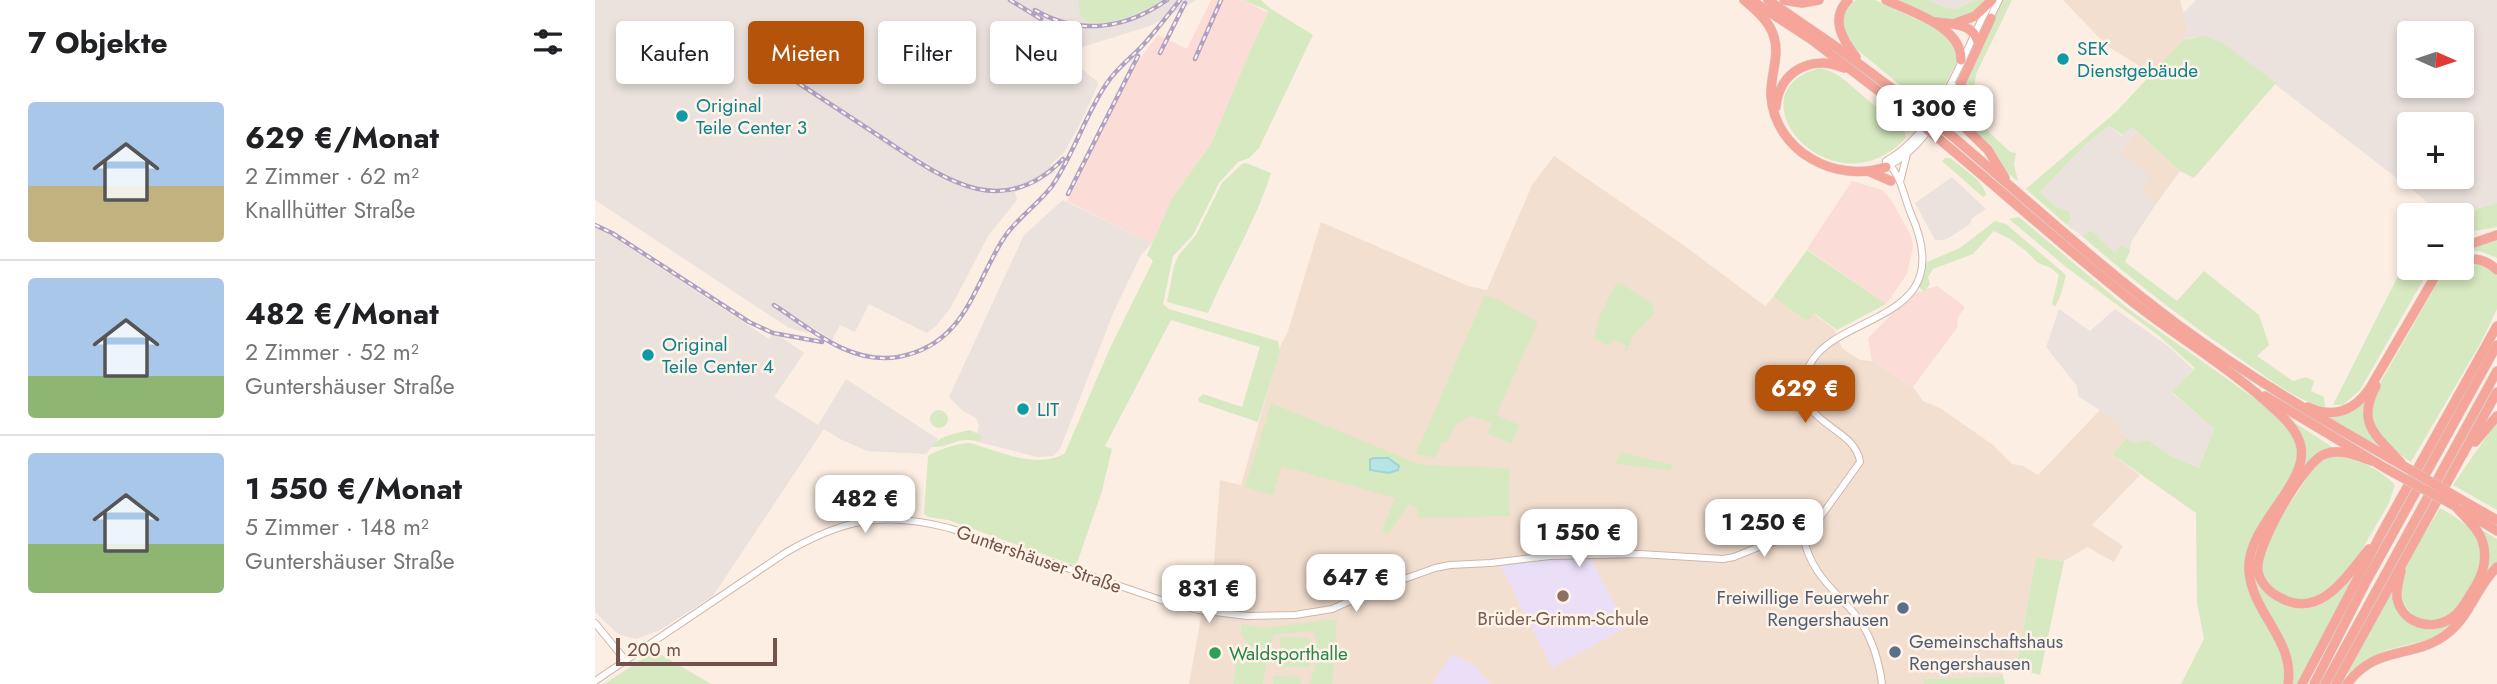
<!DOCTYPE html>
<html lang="de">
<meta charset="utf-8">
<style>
:root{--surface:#fff;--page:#f6f6f6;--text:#202124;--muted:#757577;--line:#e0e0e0;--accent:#b45309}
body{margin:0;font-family:Jost,sans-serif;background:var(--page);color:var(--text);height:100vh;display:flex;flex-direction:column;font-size:26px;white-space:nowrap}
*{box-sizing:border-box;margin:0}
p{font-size:23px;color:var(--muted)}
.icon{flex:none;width:38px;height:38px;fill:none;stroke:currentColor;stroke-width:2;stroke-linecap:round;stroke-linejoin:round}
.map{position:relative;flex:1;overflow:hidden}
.drawer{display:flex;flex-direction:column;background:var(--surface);width:595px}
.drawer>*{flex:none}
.hud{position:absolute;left:21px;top:21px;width:665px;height:63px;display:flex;gap:14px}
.needle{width:46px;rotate:93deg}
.buttons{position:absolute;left:1802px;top:21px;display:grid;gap:14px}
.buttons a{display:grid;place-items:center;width:77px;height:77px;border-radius:7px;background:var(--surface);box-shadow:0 4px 10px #0003;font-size:35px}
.scale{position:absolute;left:21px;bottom:18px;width:161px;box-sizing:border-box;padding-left:7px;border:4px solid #735249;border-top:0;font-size:19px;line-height:24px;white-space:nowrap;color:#735249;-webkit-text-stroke:5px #fff3e8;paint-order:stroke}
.price{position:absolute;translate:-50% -60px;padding:0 16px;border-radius:14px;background:#fff;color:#222;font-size:23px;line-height:46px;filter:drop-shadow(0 2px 4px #0008)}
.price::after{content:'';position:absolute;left:50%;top:42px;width:21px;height:16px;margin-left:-10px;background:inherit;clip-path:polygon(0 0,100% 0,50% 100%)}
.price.current{background:var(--accent);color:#fff}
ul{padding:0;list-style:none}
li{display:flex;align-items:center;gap:21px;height:175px;padding:0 28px}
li+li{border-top:2px solid var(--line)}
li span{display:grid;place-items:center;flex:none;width:196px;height:140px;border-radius:7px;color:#555}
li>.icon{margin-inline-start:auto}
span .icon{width:84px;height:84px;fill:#fffc;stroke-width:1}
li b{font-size:30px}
h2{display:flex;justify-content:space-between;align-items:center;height:84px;padding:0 28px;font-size:30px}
.pill{padding:0 24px;border-radius:7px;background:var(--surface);box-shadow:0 4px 10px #0003;font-size:24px;line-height:63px}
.pill.current{background:var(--accent);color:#fff}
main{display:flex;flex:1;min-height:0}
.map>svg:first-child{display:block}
.residential{fill:#f3dfd0}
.commercial{fill:#fcdcd6}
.industrial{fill:#ebe2dd;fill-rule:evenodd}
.education{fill:#ebdff8}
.green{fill:#d6e9c1}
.water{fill:#b7e4e5;stroke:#9dd5d6;stroke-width:2}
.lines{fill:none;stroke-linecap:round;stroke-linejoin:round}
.tertiary-casing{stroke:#cfb6ac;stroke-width:8}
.secondary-casing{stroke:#d2b5a9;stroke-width:8}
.motorway-casing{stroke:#d8cfcc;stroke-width:10}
.tertiary{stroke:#fff;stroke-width:6}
.secondary{stroke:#fff;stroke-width:6}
.motorway{stroke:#f5a599;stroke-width:9}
.rail-casing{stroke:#afa1c4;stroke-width:4.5}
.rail{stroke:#fff3e8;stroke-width:2;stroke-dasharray:5;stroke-linecap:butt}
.motorway-bridge-casing{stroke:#d8cfcc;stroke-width:10;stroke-linecap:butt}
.motorway-bridge{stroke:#f5a599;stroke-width:9}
.culture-dot{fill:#0f9aa8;stroke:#fff3e8;stroke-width:2.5}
.education-dot{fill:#8d6e63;stroke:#fff3e8;stroke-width:2.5}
.service-dot{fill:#5c6f8a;stroke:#fff3e8;stroke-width:2.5}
.leisure-dot{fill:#2e9e5b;stroke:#fff3e8;stroke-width:2.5}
.labels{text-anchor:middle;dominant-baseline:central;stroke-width:5;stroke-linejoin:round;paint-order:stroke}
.culture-label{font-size:19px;fill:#0d838f;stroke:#fff3e8;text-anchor:start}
.street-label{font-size:19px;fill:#735249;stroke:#fff3e8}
.service-label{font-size:19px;fill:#4e5e75;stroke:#fff3e8;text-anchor:end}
.education-label{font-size:19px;fill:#785e54;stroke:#fff3e8}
.leisure-label{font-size:19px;fill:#27864d;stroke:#fff3e8;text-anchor:start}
</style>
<main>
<section class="drawer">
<h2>7 Objekte<svg class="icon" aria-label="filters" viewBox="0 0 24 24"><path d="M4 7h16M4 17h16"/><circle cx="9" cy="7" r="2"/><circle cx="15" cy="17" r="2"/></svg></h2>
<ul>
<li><span style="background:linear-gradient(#a9c7e8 60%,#c2b280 0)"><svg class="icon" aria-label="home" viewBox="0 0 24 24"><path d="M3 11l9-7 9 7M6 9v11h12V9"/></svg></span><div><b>629 €/Monat</b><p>2 Zimmer · 62 m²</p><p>Knallhütter Straße</p></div></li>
<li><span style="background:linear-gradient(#a9c7e8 70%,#8fb573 0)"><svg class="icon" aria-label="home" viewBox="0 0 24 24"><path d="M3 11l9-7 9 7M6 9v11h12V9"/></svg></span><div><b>482 €/Monat</b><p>2 Zimmer · 52 m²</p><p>Guntershäuser Straße</p></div></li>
<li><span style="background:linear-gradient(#a9c7e8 65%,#8fb573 0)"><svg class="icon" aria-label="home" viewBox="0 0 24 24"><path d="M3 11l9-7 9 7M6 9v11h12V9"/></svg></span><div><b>1 550 €/Monat</b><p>5 Zimmer · 148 m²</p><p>Guntershäuser Straße</p></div></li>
</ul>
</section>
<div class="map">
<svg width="1902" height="684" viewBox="0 0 1902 684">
<rect width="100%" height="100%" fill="#fceee2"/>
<!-- residential -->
<path class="residential" d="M1468,0H1585L1593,30L1588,40L1555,77L1543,65L1512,46Z
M1541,131L1585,171L1561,204L1546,190L1524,154Z
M959,156L1087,244L1170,306L1178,297L1211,321L1218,313L1239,329L1247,348L1251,351L1265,360L1277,361L1318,387L1328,401L1345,408L1398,445L1417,464L1428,466L1443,475L1505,410L1526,423L1524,427L1532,438L1517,454L1545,475L1497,525L1528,546L1519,562L1492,547L1469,561L1441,557L1420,673L1406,668L1408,676L1329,679V684H594L606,617L607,601L616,603L625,480L646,485L686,345L693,331L726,222L873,286L892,290L937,185Z"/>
<!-- commercial -->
<path class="commercial" d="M616,0H648L671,12L675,9L661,37L616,144L577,198L557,243L472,201L543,61L563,35L592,49Z
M1257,181L1287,190L1297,201L1316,236L1318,247L1312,274L1291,304L1212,249Z
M1342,286L1370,307L1363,318L1362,328L1318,387L1277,361L1273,338L1317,294Z"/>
<!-- industrial -->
<path class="industrial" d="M0,0H602L555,26L481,49L480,64L502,81L503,84L484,126L469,152L455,165L460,172L438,185L420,192L422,200L393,236L356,307L341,326L332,333L274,304L260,332L245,325L237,340L217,327L213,333L194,328L0,200Z
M1333,0H1380L1361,9L1352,8Z
M1601,0H1902V203L1860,215H1847L1820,192L1659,68L1600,37L1588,40L1593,30L1587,14ZM1815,33H1867V86H1815ZM1815,124H1867V177H1815Z
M1514,126L1527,136L1537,127L1541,131L1524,154L1555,175L1546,190L1561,204L1536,242L1535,251L1527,246L1520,253L1496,230L1487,236L1472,225L1476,220L1475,212L1460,206L1445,192L1491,144Z
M1357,177L1391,209L1377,218L1375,224L1355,237L1349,240H1340L1320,203Z
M468,200L557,243L546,255L519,311L465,449L458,456L442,457L380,441L384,426L381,418L368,411L354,397L429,235Z
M0,225L174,339L177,335L186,337L209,353L179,397L223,425L251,379L343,439L331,454L272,451L245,439L229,429L118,596L65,630L41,639L23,634L0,612Z
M1464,309L1495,331L1520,309L1573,346L1598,369L1577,393L1619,429L1604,468L1578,457L1553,440L1539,443L1532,438L1524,427L1525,423L1483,396L1482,386L1451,347Z"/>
<!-- education -->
<path class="education" d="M995,557L1031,627L957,668L905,564L956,558Z
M857,654L879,665L896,684H837Z"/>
<!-- green -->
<path class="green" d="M484,0H568C549,12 479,46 484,0Z
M648,0H666L676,9L718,35L664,148L654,158L643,162L624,183L598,235L578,256L568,304L574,309L683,341L685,351L663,422L604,402L603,399L608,394L647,407L665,347L576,320L510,446L517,449L507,491L481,566L353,520L333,517L329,514L333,456C342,450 364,443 375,443C402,451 444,470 470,453L515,348L558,261L552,255L577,198L616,144L661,37L674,11Z
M1261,0H1280L1347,31L1358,40L1363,60L1337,109C1316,94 1296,78 1276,61C1269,55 1260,49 1255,42C1245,28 1244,8 1261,0Z
M1299,0H1333L1352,8L1361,9L1380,0H1391C1364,36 1332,14 1299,0Z
M1408,0H1417L1381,74L1379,90L1385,101L1374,113L1415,152L1421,153L1419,165L1423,181L1411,172L1359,113L1358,102Z
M1609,36L1626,42L1681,83L1599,178L1585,171L1537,127L1528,135L1514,126L1491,144L1445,192L1460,206L1475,212L1476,220L1472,225L1431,189L1521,112L1588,40Z
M1225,68C1245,72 1258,88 1274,101C1288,112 1309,118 1311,138C1237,216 1132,92 1225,68Z
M1350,158H1355C1367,168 1388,180 1391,195L1388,197L1347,161Z
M651,163L676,173C661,221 633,266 613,313L572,302L579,266L584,255L601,235L627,183L647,164Z
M1902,203V227L1874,232L1867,237V215H1860Z
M1424,217L1532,308L1676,410L1689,422L1702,441L1703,463L1654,544L1650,579L1656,578L1659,553L1668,534C1664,544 1658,555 1659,565C1662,593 1693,615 1720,607C1734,603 1745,590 1754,580H1757L1702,684H1586L1609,639L1602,603L1601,513L1517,454L1532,438L1539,443L1553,440L1578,457L1604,468L1619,429L1577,392L1600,368L1563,335L1471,267L1414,219Z
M1400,221L1411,224L1471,275L1466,294L1460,307L1457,304L1464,275L1456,268L1443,263L1431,251L1415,239L1399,231L1378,254L1338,269L1333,277L1335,284L1330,292L1322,286L1332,262L1365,248Z
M1496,230L1520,253L1527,245L1535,251L1530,262L1582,301L1609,271L1664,315L1674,345L1662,356L1698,381L1711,377L1719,381L1716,391L1729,397L1730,407C1703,402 1676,380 1654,365C1596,325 1540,283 1487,236Z
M1902,238V258L1885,251L1867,252V249Z
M1212,250L1291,304L1242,330L1219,313L1212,321L1207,318L1178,297Z
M1815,252V268H1835L1765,390L1748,405H1738Z
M1871,260L1896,267L1902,276V309L1885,344L1816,462L1791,445L1775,419L1780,392L1849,271L1854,268H1867V261Z
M1025,283L1058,304L1059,313L1038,336L1032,351L1029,350L1031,346L1018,339L1014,346L999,338L1004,317L1021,284Z
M890,295L904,300L943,322L901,415L924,425L916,444L893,433L897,423L876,416L860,425L852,442H847L840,458L821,454Z
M1772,393C1766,415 1771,429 1785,446L1727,417C1754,410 1755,420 1772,393Z
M676,403L826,465L914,468L915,516L823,518L822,507L814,504L793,534L787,530L800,498L687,466L678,495L650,487Z
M335 419a9 9 0 1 1 18 0a9 9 0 1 1-18 0Z
M1694,419L1739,448L1723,452L1704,475L1708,467Z
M1902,421V510L1858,485Z
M375,430L387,436L384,442C363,435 356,448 336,447C347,434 360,434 375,430Z
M1025,452L1077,465L1076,470L1021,464Z
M1740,455C1761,459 1786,469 1800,485L1793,505L1760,561L1738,588L1718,600L1696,599L1676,589L1665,569L1673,537L1721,464L1730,457Z
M1845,508C1886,531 1900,550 1873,593C1867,603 1857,616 1846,620C1823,628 1804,607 1806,584C1809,562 1834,528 1845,508Z
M1880,526L1902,539V564L1885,585L1891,568Z
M1441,557L1469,561L1445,675L1421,668Z
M1800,586L1816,624L1861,618L1860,622L1836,639L1792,650L1775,658L1754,676L1753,672Z
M742,619L737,684H714C719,671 727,641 717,631L679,635L677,642L671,648L655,646L646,634V624L668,628Z
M685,637L715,638V667H685Z
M643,647L673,651L668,684H638Z
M60,651L116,684H9Z
M678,676L706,677V684H678Z
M1408,676L1410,684H1329V679Z"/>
<!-- water -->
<path class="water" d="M780,458H793L804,466L803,470L794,473L775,470V459Z"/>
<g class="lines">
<!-- tertiary casing -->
<g class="tertiary-casing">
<path id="tertiary" d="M1305,182L1312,154
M1208,536C1216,573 1236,587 1259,613C1275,632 1284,659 1287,684
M0,623L31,661
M0,681L190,553C248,519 288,511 354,528L566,600L603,610L653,616L700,615L737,609L784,588L840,568L855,565L896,563L955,556L1045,554L1128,559L1139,557L1171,544L1214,533L1265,462C1260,425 1197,425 1211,374C1229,309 1368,330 1316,214C1309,198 1306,173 1291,162"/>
</g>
<!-- secondary casing -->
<g class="secondary-casing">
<path id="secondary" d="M1394,20L1404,0
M1291,161C1345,130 1366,57 1394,5
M1291,167C1325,151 1343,117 1361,86"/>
</g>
<!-- motorway casing -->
<g class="motorway-casing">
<path id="motorway" d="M1149,0C1161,10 1175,22 1179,37C1185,56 1175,76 1176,96C1180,151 1240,184 1291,167
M1156,0L1217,40L1319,118
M1173,0L1240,46L1326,110
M1189,0L1207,3L1224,0
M1253,0C1235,19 1247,39 1261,57
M1291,0C1317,12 1367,27 1366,60
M1396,18L1355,107L1358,116L1393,150L1410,178
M1340,22C1357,24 1378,23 1383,42
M1361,23L1380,16L1397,0
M1181,107C1184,71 1217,54 1249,68
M1350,130C1427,195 1501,264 1582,324C1655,378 1733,423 1812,468
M1344,139C1409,193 1472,250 1539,303C1580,335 1627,363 1667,398C1681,411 1702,426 1706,447C1713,485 1650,527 1654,571C1657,613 1700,640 1693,684
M1275,172L1296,181
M1867,247L1902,235
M1867,260C1881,257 1892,260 1902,270
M1781,386C1760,425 1783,436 1806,463
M1670,396L1790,468
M1713,407C1739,419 1759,411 1775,388L1845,268
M1880,442L1902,416
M1872,503L1902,520
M1867,510L1902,531
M1774,549C1752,575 1726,620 1686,598C1675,593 1665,583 1663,571C1659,548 1709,461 1730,454C1746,448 1762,456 1777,461
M1806,571C1804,580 1801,589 1802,598C1807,624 1837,632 1858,617C1868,610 1873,597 1880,587C1889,572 1893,557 1887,540C1882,527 1869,516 1860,506
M1707,684L1786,534L1902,326
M1719,684L1771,582L1902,345
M1730,684L1902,371
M1741,684L1902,392
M1752,684C1782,643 1820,660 1853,633C1875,616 1882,586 1902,567"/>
</g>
<!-- tertiary -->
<use href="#tertiary" class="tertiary"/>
<!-- secondary -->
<use href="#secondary" class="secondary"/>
<!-- motorway -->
<use href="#motorway" class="motorway"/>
<!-- rail casing -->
<g class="rail-casing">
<path id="rail" d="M415,0L446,19
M440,10C484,36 531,29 572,0
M565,53L590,3
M600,59L626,0
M188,73C221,95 254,116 287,138C345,176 405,224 468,159
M473,194L543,56
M0,225L17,233L154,322L178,333L227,342
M179,305C216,329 255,365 303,357C369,345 377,290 407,241C420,219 442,206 457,186C479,154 490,115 512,83C522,68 536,58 548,45C561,31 573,15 585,0"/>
</g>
<!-- rail -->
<use href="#rail" class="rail"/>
<!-- motorway-bridge casing -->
<g class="motorway-bridge-casing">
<path id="motorway-bridge" d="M1326,110L1350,130
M1319,118L1344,139
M1790,468L1860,506
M1812,468L1872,503"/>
</g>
<!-- motorway-bridge -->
<use href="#motorway-bridge" class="motorway-bridge"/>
</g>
<!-- markers -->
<g class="culture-dot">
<circle cx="1468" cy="59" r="7"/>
<circle cx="87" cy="116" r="7"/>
<circle cx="53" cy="355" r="7"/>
<circle cx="428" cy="409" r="7"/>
</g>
<circle class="education-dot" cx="968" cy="596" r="7"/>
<g class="service-dot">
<circle cx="1308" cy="608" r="7"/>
<circle cx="1300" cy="652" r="7"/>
</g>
<circle class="leisure-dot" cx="620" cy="653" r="7"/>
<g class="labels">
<!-- culture labels -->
<g class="culture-label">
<text x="1482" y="48">SEK<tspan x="1482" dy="22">Dienstgebäude</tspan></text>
<text x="101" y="105">Original<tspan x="101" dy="22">Teile Center 3</tspan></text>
<text x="67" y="344">Original<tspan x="67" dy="22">Teile Center 4</tspan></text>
<text x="442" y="409">LIT</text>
</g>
<!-- street labels -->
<g class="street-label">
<text transform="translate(444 559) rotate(19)">Guntershäuser Straße</text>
</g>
<!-- service labels -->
<g class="service-label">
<text x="1294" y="597">Freiwillige Feuerwehr<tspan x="1294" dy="22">Rengershausen</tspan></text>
<text x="1314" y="641" text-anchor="start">Gemeinschaftshaus<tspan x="1314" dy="22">Rengershausen</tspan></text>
</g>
<!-- education labels -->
<g class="education-label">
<text x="968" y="618">Brüder-Grimm-Schule</text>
</g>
<!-- leisure labels -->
<g class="leisure-label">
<text x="634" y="653">Waldsporthalle</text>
</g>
</g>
</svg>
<div class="buttons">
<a><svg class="needle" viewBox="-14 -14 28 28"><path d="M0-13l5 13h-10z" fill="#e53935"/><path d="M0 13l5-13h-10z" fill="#757577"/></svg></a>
<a>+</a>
<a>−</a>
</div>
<div class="scale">200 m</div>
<b class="price" style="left:1340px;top:145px">1 300 €</b>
<b class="price current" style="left:1210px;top:425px">629 €</b>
<b class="price" style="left:270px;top:535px">482 €</b>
<b class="price" style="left:1169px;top:559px">1 250 €</b>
<b class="price" style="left:984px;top:569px">1 550 €</b>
<b class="price" style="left:761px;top:614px">647 €</b>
<b class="price" style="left:614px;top:625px">831 €</b>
<div class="hud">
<a class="pill">Kaufen</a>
<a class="pill current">Mieten</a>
<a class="pill">Filter</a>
<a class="pill">Neu</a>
</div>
</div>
</main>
